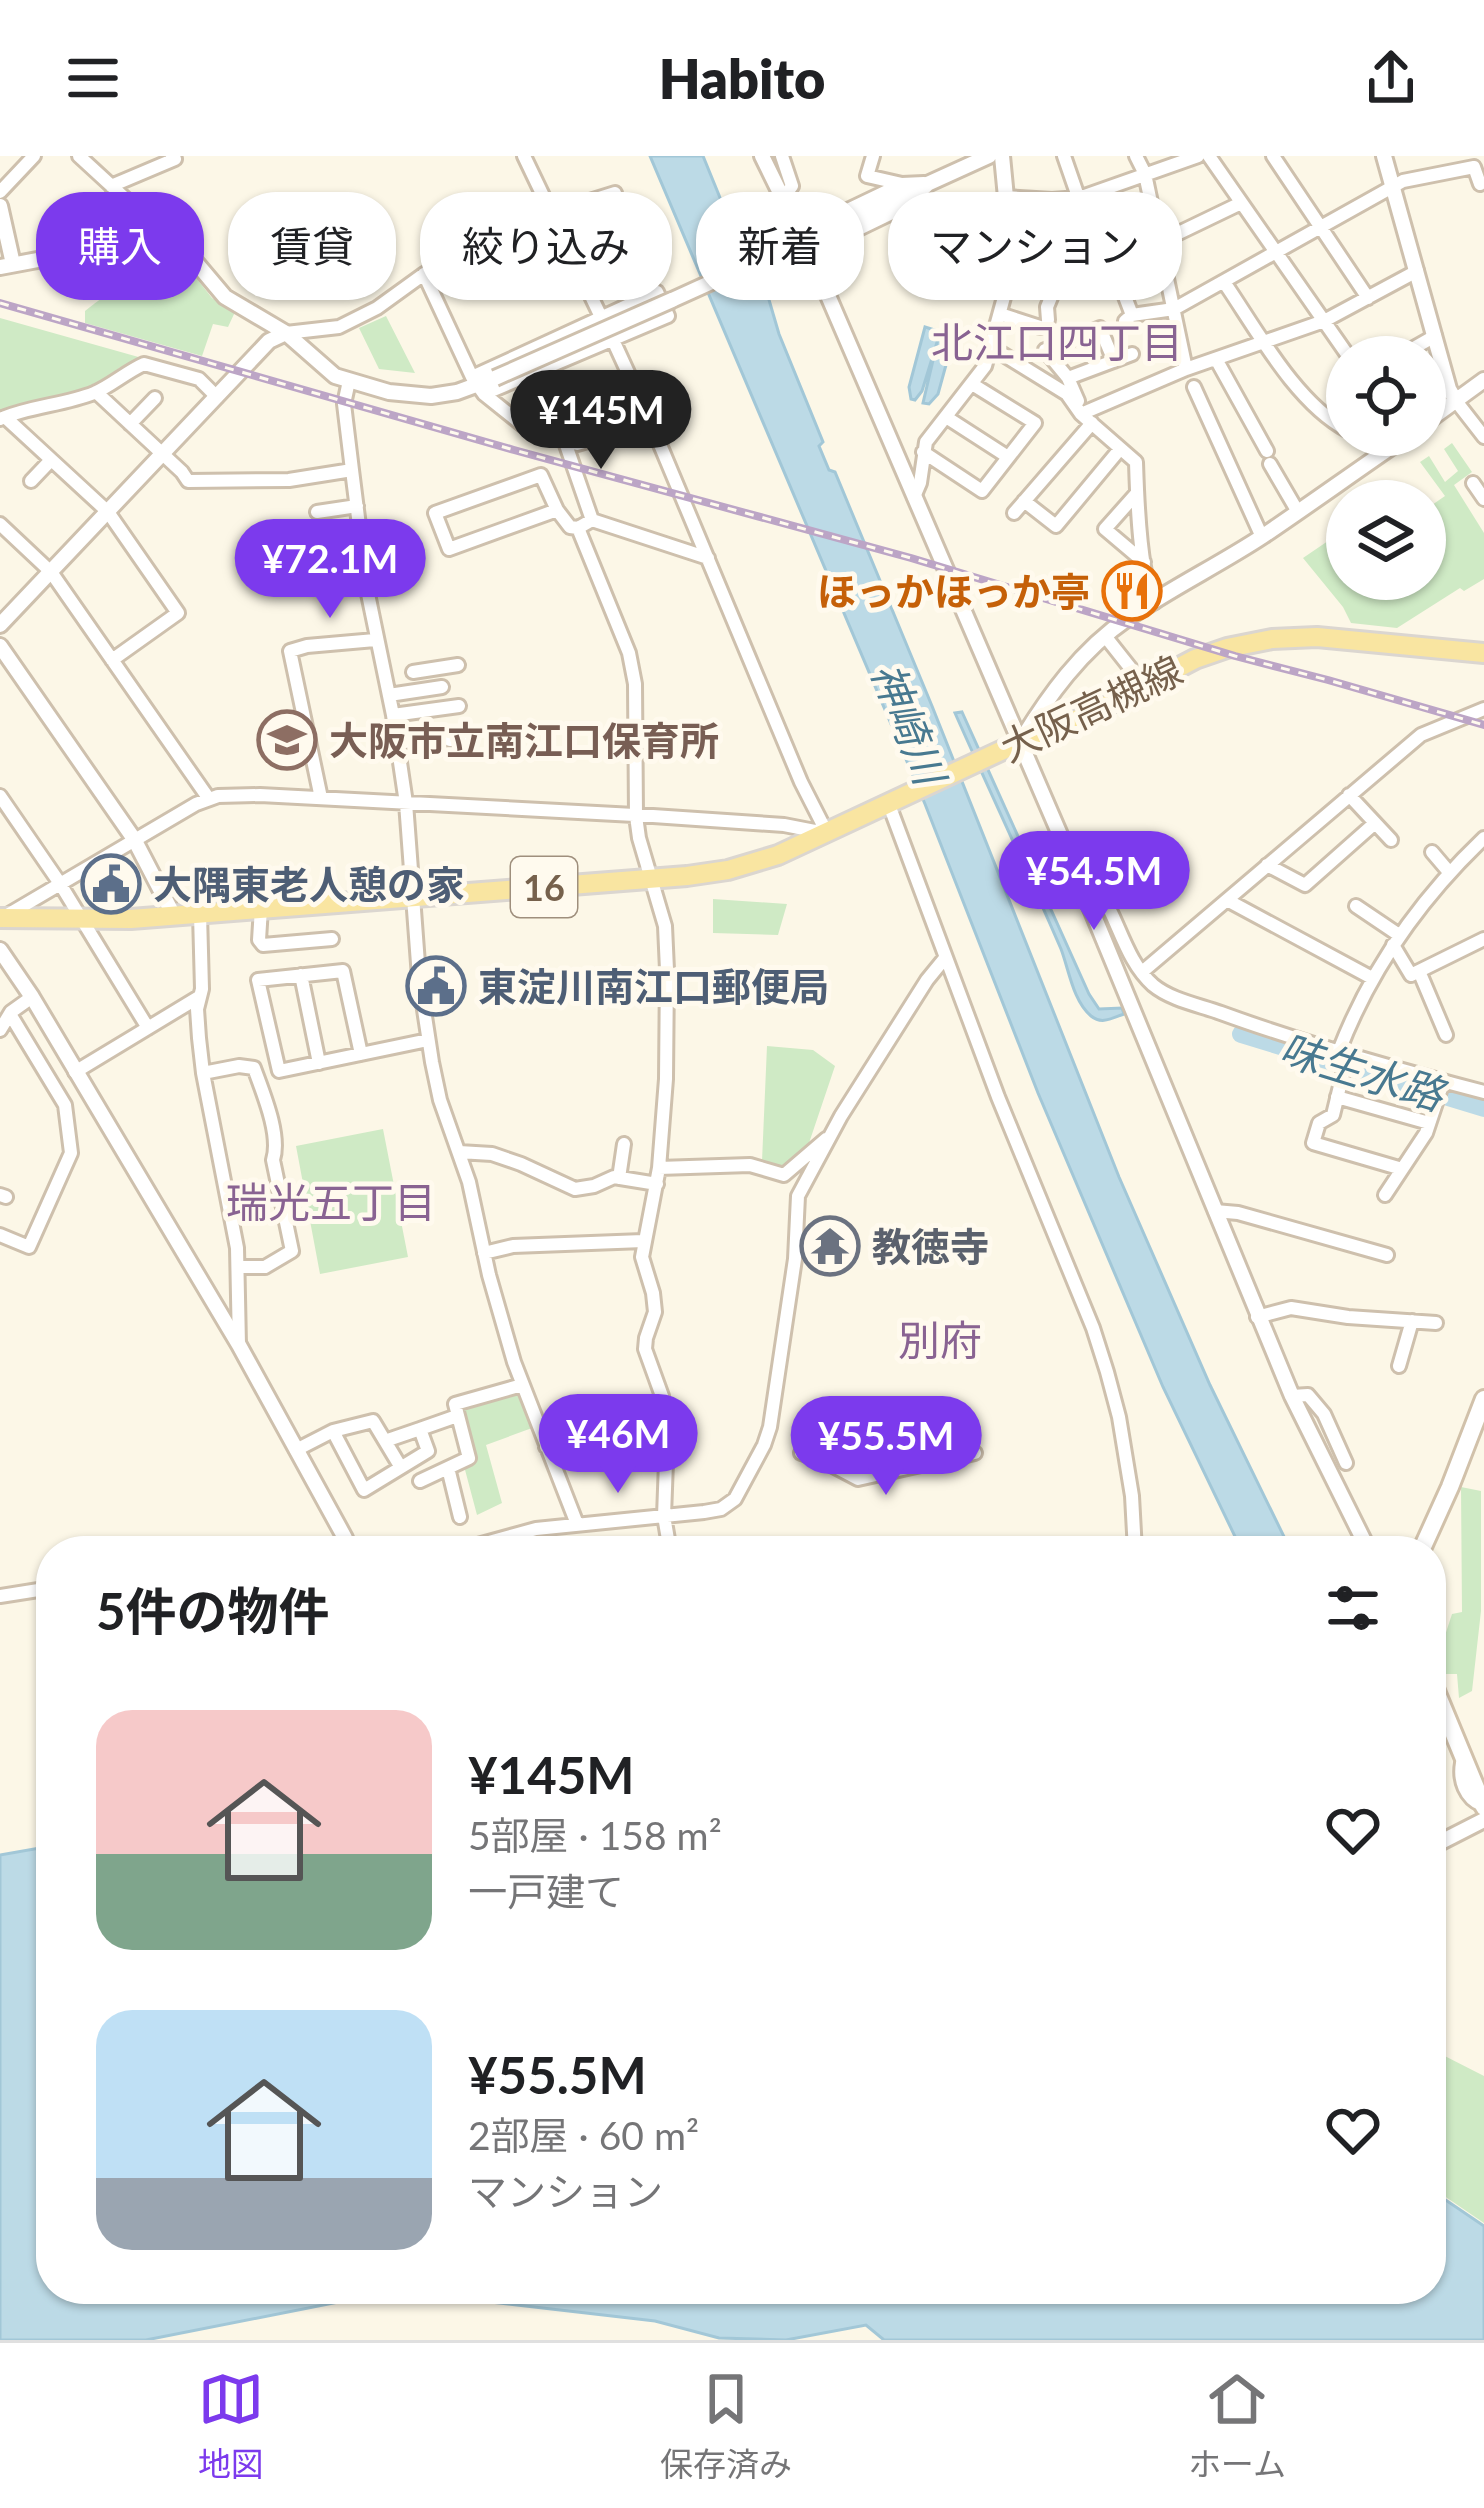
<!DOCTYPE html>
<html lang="ja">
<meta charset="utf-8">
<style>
:root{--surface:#fff;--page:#f2f2f2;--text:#202124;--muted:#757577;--line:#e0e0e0;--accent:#7c3aed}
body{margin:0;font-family:Lato,"Noto Sans JP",sans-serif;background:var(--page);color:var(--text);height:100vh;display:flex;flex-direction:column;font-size:45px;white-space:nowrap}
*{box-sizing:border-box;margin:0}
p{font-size:39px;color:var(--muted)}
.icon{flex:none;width:66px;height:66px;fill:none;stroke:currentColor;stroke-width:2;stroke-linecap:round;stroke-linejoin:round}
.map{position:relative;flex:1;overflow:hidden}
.sheet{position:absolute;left:36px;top:1380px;width:1410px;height:768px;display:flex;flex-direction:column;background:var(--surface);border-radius:48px;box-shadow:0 3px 9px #0004}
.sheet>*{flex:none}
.hud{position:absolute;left:36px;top:36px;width:1413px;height:108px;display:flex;gap:24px}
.fabs{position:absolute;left:1326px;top:180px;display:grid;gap:24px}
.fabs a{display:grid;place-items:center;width:120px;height:120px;border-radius:50%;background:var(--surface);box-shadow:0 3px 9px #0004;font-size:60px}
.price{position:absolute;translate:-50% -102px;padding:0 27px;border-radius:42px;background:var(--accent);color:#fff;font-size:39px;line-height:78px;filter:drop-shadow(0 3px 6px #0008)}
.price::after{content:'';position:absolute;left:50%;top:72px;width:36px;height:27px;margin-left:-18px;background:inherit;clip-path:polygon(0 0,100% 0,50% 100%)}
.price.selected{background:#222;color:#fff}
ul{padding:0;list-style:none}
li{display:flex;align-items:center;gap:36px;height:300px;padding:0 60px}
li span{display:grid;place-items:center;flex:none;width:336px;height:240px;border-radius:36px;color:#555}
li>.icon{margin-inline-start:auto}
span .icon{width:144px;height:144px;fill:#fffc;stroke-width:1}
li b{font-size:51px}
h2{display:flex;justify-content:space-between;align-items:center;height:144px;padding:0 60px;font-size:51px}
.chip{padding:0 42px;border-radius:48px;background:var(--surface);box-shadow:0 3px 9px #0004;font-size:42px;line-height:108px}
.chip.selected{background:var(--accent);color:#fff}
header{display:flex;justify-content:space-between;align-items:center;height:156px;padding:0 60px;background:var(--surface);font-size:54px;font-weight:800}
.menu{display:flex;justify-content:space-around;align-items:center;height:168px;border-top:3px solid var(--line);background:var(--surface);font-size:33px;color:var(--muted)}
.menu a{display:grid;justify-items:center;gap:6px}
.menu .selected{color:var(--accent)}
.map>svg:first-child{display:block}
.green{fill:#cfeac5}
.water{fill:#bcdae6;stroke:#a2c7d7;stroke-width:3}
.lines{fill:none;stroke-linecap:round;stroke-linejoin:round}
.river{stroke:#bcdae6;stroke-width:18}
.minor-casing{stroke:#cec0ad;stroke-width:18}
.tertiary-casing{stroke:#cec0ad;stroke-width:20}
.secondary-casing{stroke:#d1c1aa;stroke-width:22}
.primary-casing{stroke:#dbd6d0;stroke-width:24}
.minor{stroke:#fff;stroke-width:12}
.tertiary{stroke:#fff;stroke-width:14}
.secondary{stroke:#fff;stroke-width:16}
.primary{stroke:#f9e5a1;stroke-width:18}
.rail-casing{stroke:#bca5c6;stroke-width:8}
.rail{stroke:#fffaee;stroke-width:3;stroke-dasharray:9;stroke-linecap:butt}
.tertiary-bridge-casing{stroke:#cec0ad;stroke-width:20;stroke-linecap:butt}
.tertiary-bridge{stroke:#fff;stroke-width:14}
.labels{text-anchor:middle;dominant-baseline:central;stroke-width:10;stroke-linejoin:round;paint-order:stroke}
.shield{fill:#fffaee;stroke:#9f8f7d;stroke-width:3}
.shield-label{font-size:36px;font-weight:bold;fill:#76614c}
.food-label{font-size:39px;font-weight:bold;fill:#c56008;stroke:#fffaee;text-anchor:end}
.street-label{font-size:39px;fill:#76614c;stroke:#fffaee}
.education-label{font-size:39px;font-weight:bold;fill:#785e54;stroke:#fffaee;text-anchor:start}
.service-label{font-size:39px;font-weight:bold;fill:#4e5e75;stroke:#fffaee;text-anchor:start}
.worship-label{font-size:39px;font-weight:bold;fill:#5b616d;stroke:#fffaee;text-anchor:start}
.neighbourhood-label{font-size:42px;fill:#896392;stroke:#fffaee}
.water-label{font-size:42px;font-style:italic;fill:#487990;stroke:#fffaee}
</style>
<header><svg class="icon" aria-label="menu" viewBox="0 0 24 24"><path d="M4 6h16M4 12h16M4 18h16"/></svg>Habito<svg class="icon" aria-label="share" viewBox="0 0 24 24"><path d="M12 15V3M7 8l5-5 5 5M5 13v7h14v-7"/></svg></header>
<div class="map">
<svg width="1484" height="2184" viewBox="0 0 1484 2184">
<rect width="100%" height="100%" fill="#fcf7e7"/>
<!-- green -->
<path class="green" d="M166,115L176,126L193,118L212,142L235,156L228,171L213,168L202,200L85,167V155C113,133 130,121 166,115Z
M386,160L415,217L379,213L359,172Z
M0,162L142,202L119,212L95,232L0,256Z
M1452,287L1472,316L1454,329L1484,377V423L1464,435L1460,432L1397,472L1351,467L1343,451L1303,402L1347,372V423H1425V348L1429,351L1445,340L1420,306L1429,300L1445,326L1458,315L1444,293Z
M713,743L787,748L778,779L713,777Z
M767,890L813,894L835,910L809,987L785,1012L762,1005Z
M383,973L408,1101L320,1118L296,990Z
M516,1235L532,1272L486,1289L502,1347L477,1359L464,1310L471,1305L461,1250Z
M1461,1331L1481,1335V1455L1472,1535L1459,1542L1457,1518H1445L1439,1498L1452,1458L1462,1456Z
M1431,1893L1484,1920V2067L1431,2031Z"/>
<!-- water -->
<path class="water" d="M650,0H703L734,76L743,77L767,137L779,178L823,286L819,290L829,314L835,316L932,550L1119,1021L1210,1229L1291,1395H1242L1163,1231L1038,937L925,648Z
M925,171L954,180L938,238L929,248L923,247L938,183L922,235L915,244L911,243L909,231Z
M962,556L1089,838L1099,853L1122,852L1124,858C1112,862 1102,869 1091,860C1073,845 1069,814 1061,793C1027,714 990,636 955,557Z
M51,1690V2133H1431V2034L1484,2070V2184H884L866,2169L786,2184L719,2182L655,2165L394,2135L146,2184H0V1699Z"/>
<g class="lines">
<!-- river -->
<path class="river" d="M1241,878L1484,952"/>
<!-- minor casing -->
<g class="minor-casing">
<path id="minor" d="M79,0L166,80
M524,0L601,161
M782,0L792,30L783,42
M873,0L867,20L902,28
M1136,0L1145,18L1186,213
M1209,0L1349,201
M1273,0L1368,142
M111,30L175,3L172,0
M0,36L34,0
M1006,41L1052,44L1079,42L1198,0
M551,57L615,37
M833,61L902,28L924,27
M842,81L906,50L926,31
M1010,81L1058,94
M1160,86L1241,47
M1110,91L1119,125L1132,159
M424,118L472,221L484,238L530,275L559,270L564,283L577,288L651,267
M1224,126C1257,174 1295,246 1347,274
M1000,158L1040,171
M1048,164L1047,151L1054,134
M1125,165L1132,159L1174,153L1403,25L1474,11L1480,28
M286,177L339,171L377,152L424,118L547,49
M613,184L651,267L801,626L827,677
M991,191L1067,238L1081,258L1136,306C1137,338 1139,422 1155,446
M1398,201L1435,180
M1216,203L1267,295
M472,221L657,136L668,160L484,238
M1068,222L1132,198
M349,225L344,248L352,314L367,433L393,559L406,647L419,821L432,906L440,944L469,1026L489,1119L514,1206L577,1368
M1194,231L1262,381
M96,236L182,316L188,325L289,324L352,314
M1078,245L1068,222L1045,194L1100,172L1114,205
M1456,245L1484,281
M1081,258L1186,213L1324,165L1417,115
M5,261L108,356L178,457L112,504
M946,261L1008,301
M0,263C30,250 64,249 94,237C111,230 126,216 144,208L199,223L217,241
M130,268L155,242
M1355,279L1385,295
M564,283L592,364
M923,296L982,335L1035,267L972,228
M1270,308L1298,356
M31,325L51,304
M1473,327L1484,343
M1137,337L1105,373L1144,406
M914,341L920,327L926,286L985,210L1009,123L1054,134L1063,105L1058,94L1064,84L1097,75L1100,58L1096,54L1082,52L1064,0
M1024,345L1056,370L1120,293
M557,354L449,393L435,357L541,319L557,354L570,371L578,372
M317,356L357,350
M1014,357L1092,267
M0,368L51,416L209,643
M1105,480L1143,528
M413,516L458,509
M389,539L442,531
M393,559L459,550
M397,587L443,580L450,584L469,581
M1349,639L1391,684
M0,640L59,726L148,872
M321,642L290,495L307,490L375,484
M888,646L998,941L1093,1172L1107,1216L1119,1261L1132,1340L1135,1395
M1432,696L1449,716
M1073,709C1117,735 1116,796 1153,829C1171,844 1199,849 1221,857C1306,888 1396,913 1484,936
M1267,709L1305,729L1375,667
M1227,744L1372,822
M1356,750L1399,779
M261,752L259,784L263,789L332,783
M200,758L202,833L197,853L199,882L203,917L237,1092L239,1189
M4,761L196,648L218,640L260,639L653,660L784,669L825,677
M1393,789L1411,819L1484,783
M1419,815L1446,879
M1142,816L1421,579L1484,553
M301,819L319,907
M0,874L11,856L32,841
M1339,895C1371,812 1420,743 1484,682
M1348,897L1333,959L1319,967L1313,987L1402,1013
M361,898L343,815L258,824L279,915L428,884
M75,916L199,841
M203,917L239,910L254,912C263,937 281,979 273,1004L292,1095L265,1111H239
M1337,941L1429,967
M459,996L492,998L521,1008L575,1033L594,1030L614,1021L657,1028
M659,1012L750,1009L784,1019L826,983
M619,1022L624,988
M0,1039L6,1041
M1385,1039L1426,977L1443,926
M1215,1055L1238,1057L1387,1099
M0,1079L29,1091L71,997L65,949L10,858
M484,1097L513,1090L643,1085
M1257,1161L1291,1152L1348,1161L1436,1167
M1399,1210L1412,1165
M1292,1240L1308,1239L1324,1258L1346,1307
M420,1273L457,1260
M333,1275L364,1334L428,1295L420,1273L385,1285
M546,1291L616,1272L666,1266
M296,1294L333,1275L373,1265L400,1310
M801,1297L820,1303L858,1323L975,1297
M448,1312L460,1361
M420,1325L469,1302L455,1248L522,1229
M456,1395L536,1373L704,1356L721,1353L735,1343L764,1289L770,1271L795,1103L798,1040L841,960L927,824L945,802
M670,1395L664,1360L667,1279L662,1240L645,1193L646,1182L655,1156L653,1137L642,1101L659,1012L666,923L667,814L665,770L639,682L636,660L635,528L629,497L578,372L592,364L708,402
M0,1440L51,1432
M1462,1607C1459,1624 1465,1642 1482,1649"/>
</g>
<!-- tertiary casing -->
<g class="tertiary-casing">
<path id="tertiary" d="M762,0L811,100L1073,709L1292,1240L1369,1395
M1002,0L1011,93L1009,123
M1384,0L1449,233L1456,245
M0,50L13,108
M0,111L166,80L182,90L225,141L286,177L335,220L389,236L431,240L457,236L495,222
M672,144L989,0
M1425,267L1484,224
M0,469L269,185L286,177
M0,490L134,683L174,760
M1019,588C1048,540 1081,494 1128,462C1171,432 1219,409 1263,380C1312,347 1360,312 1409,279
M0,794L32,841L239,1189L345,1382
M1431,1691L1484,1664"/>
</g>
<!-- secondary casing -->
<g class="secondary-casing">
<path id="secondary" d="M1421,1395L1450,1331L1484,1243
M1431,1523L1484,1651"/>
</g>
<!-- primary casing -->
<g class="primary-casing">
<path id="primary" d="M0,762L131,763L687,720L728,714L778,699L1007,592L1090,558L1195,503L1227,492L1272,483L1317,481L1484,497"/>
</g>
<!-- minor -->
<use href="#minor" class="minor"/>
<!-- tertiary -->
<use href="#tertiary" class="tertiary"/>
<!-- secondary -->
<use href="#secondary" class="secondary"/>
<!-- primary -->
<use href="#primary" class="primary"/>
<!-- rail casing -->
<g class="rail-casing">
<path id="rail" d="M0,147L514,294L911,402L1235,500L1328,524L1484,569"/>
</g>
<!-- rail -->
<use href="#rail" class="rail"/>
<!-- tertiary-bridge casing -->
<g class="tertiary-bridge-casing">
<path id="tertiary-bridge" d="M495,222L672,144"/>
</g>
<!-- tertiary-bridge -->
<use href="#tertiary-bridge" class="tertiary-bridge"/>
</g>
<!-- icons -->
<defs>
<g id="restaurant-ring" transform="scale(3)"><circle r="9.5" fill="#fffaee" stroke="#e8710a" stroke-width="1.5"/><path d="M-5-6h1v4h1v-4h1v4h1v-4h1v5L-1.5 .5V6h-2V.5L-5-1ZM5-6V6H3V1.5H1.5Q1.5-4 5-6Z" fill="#e8710a"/></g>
<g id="school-ring" transform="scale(3)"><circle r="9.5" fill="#fffaee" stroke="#8d6e63" stroke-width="1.5"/><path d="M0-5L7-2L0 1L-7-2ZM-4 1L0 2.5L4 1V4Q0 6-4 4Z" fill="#8d6e63"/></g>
<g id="civic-ring" transform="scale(3)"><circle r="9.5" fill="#fffaee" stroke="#5c6f8a" stroke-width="1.5"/><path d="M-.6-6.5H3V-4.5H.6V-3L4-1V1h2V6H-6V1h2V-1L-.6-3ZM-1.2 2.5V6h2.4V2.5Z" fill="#5c6f8a"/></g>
<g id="temple-ring" transform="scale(3)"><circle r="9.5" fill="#fffaee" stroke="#6b7280" stroke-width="1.5"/><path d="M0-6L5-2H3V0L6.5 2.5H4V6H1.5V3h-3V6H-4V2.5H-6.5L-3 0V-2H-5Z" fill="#6b7280"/></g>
</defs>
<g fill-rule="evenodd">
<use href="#restaurant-ring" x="1132" y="435"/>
<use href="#school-ring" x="287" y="584"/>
<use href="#civic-ring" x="111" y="728"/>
<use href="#civic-ring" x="436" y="830"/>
<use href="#temple-ring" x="830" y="1090"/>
</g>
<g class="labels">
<!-- shield labels -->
<rect class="shield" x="511" y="701" width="66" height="60" rx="9"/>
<g class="shield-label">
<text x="544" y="731">16</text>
</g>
<!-- food labels -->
<g class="food-label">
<text x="1090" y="435">ほっかほっか亭</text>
</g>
<!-- street labels -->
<g class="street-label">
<text transform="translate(1091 552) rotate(-25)">大阪高槻線</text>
</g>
<!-- education labels -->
<g class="education-label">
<text x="329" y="584">大阪市立南江口保育所</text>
</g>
<!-- service labels -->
<g class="service-label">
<text x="153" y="728">大隅東老人憩の家</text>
<text x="478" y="830">東淀川南江口郵便局</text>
</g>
<!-- worship labels -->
<g class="worship-label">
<text x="872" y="1090">教徳寺</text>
</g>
<!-- neighbourhood labels -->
<g class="neighbourhood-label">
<text x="1057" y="186">北江口四丁目</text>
<text x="331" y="1046">瑞光五丁目</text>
<text x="940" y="1184">別府</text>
</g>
<!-- water labels -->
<g class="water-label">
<text transform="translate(909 567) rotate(68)">神崎川</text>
<text transform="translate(1362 915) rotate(17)">味生水路</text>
</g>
</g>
</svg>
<div class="fabs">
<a><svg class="icon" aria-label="locate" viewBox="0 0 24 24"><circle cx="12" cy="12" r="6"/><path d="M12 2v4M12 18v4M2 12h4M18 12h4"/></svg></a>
<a><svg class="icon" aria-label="layers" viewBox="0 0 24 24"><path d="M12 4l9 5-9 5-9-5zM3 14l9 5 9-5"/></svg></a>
</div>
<b class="price selected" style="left:601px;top:316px">¥145M</b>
<b class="price" style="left:330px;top:465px">¥72.1M</b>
<b class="price" style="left:1094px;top:777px">¥54.5M</b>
<b class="price" style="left:618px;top:1340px">¥46M</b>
<b class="price" style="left:886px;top:1342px">¥55.5M</b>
<div class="hud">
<a class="chip selected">購入</a>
<a class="chip">賃貸</a>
<a class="chip">絞り込み</a>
<a class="chip">新着</a>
<a class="chip">マンション</a>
</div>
<section class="sheet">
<h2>5件の物件<svg class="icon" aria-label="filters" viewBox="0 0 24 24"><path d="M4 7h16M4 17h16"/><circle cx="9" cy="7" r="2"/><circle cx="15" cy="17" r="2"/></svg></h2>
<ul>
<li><span style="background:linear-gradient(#f6c9c9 60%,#7fa58c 0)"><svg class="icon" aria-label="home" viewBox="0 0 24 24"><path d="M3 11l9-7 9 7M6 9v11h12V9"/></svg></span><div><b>¥145M</b><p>5部屋 · 158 m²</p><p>一戸建て</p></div><svg class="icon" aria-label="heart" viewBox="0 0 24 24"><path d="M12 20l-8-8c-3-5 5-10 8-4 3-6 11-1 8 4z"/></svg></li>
<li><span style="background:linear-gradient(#bfe0f5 70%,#9aa5b1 0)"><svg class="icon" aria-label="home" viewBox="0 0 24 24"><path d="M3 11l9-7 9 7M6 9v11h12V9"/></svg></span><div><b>¥55.5M</b><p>2部屋 · 60 m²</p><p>マンション</p></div><svg class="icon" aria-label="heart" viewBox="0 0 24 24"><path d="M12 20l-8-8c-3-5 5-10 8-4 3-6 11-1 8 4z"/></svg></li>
</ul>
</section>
</div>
<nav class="menu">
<a class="selected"><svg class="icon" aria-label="map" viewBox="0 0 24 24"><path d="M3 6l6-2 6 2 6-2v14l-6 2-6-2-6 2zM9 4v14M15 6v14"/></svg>地図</a>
<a><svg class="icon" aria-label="saved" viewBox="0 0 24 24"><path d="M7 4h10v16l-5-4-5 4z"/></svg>保存済み</a>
<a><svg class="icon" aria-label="home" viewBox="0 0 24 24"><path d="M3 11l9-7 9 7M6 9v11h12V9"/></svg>ホーム</a>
</nav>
